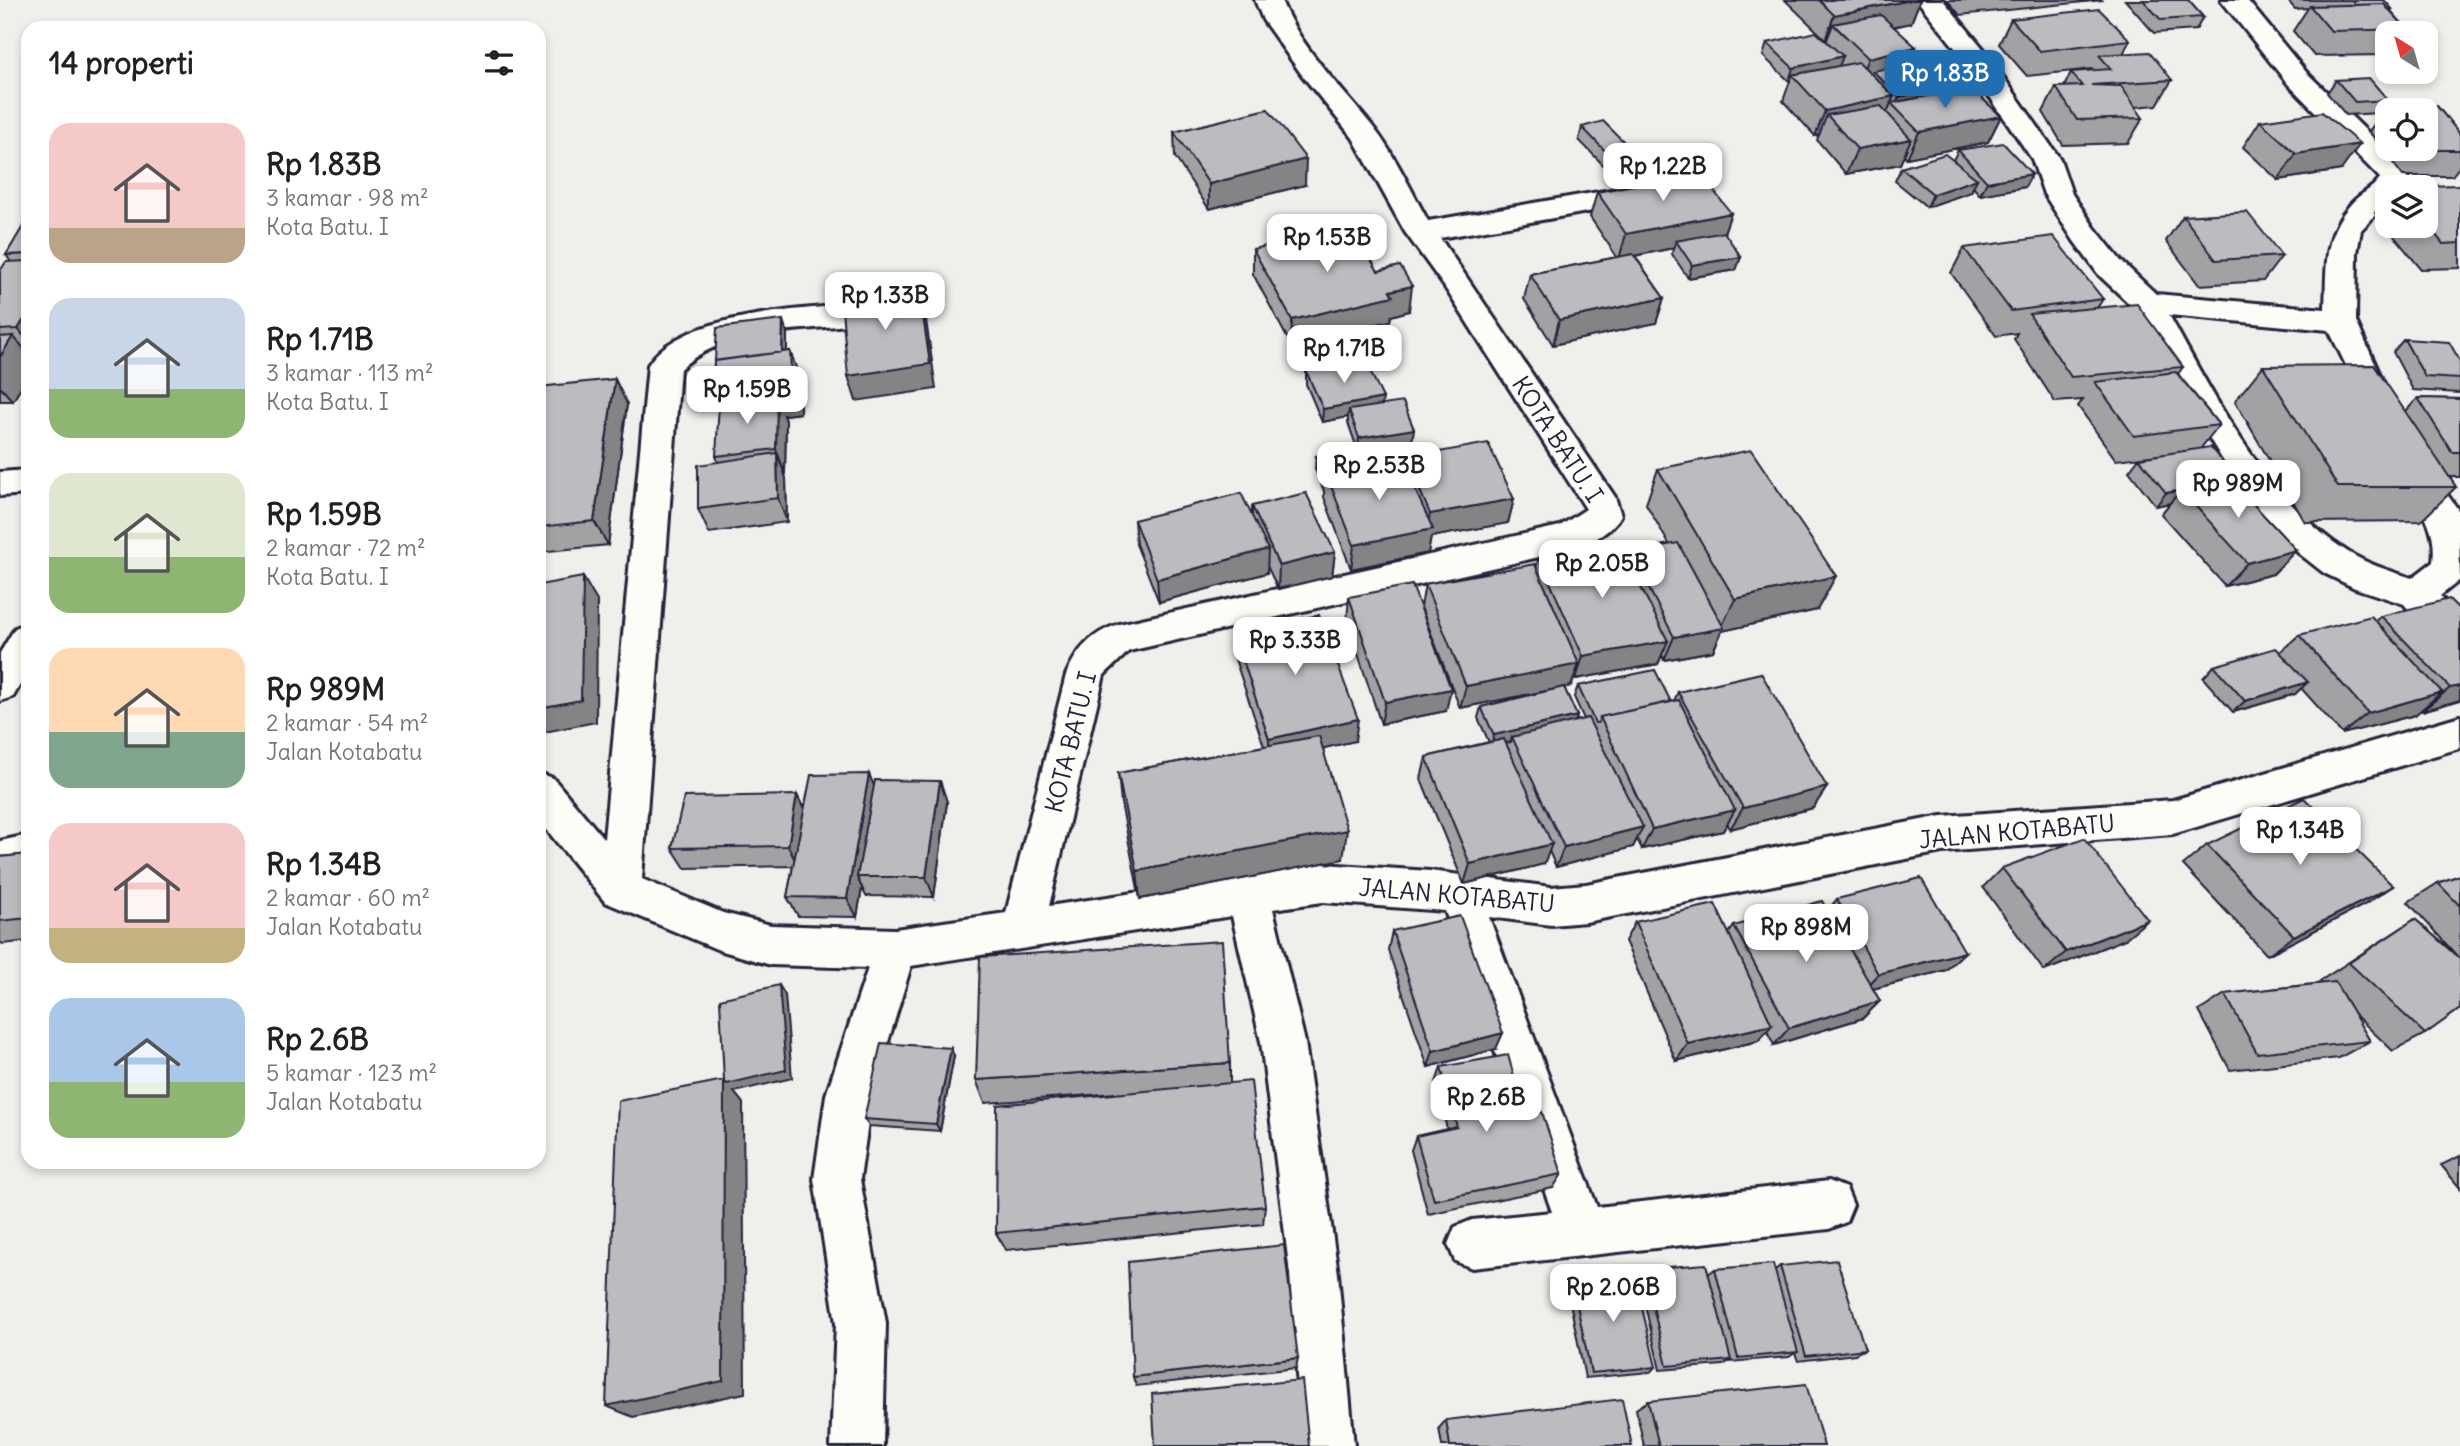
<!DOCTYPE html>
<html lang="id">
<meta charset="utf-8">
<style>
:root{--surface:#fff;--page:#f6f6f6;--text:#202124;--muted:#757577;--accent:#1f6fb2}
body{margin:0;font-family:Delius,sans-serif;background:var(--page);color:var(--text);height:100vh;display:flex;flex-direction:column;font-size:26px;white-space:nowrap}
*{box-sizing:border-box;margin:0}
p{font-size:23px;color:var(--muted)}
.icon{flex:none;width:38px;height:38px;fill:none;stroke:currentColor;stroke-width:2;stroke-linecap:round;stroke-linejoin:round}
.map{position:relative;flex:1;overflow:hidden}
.drawer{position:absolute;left:21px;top:21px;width:525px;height:1148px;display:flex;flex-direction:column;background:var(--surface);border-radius:21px;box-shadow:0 4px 10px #0003}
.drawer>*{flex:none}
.needle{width:46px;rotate:323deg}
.controls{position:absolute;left:2375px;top:21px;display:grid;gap:14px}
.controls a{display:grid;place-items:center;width:63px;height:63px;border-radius:14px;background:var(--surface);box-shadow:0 4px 10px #0003;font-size:35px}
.price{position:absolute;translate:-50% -60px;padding:0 16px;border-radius:14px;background:#fff;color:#222;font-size:23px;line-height:46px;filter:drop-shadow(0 2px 4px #0008)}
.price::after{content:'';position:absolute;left:50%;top:42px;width:21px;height:16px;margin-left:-10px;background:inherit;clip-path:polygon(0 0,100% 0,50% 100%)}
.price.selected{background:var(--accent);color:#fff}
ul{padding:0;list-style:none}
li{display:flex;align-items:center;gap:21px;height:175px;padding:0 28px}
li span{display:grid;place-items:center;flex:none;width:196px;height:140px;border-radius:21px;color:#555}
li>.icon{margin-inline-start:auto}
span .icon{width:84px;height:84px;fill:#fffc;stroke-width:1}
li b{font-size:30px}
h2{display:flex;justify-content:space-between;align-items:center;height:84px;padding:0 28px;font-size:30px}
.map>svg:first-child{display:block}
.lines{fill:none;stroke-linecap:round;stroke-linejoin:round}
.minor-casing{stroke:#22223b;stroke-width:6}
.minor{fill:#fdfcf7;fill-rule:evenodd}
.wall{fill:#a2a2a5;stroke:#22223b;stroke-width:2;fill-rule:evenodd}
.shaded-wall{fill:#848486;stroke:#22223b;stroke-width:2}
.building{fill:#bcbcc0;stroke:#22223b;stroke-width:2}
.labels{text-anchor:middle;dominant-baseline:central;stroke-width:5;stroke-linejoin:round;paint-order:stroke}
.street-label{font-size:24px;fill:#22223b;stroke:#fdfcf7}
</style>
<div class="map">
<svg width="2460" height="1446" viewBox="0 0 2460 1446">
<rect width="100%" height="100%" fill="#f0efec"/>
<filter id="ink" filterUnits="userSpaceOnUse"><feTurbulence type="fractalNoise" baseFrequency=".0143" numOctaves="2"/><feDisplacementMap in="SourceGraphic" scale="14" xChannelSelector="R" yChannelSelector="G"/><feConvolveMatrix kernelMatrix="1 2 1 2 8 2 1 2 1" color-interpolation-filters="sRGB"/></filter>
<g filter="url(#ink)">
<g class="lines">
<!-- minor casing -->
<g class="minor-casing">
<path id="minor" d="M1255,0H1281C1300,48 1341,87 1373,127C1395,155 1411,190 1428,221L1616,189L1626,192L1630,198L1626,204L1616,207L1440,238L1615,497L1621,515C1612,532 1588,545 1570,550L1129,651L1104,675L1049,906L1323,864L1430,871L1551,887L1586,884L1942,816L2173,800L2460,716V748L2173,834L1942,852L1586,922L1551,925L1489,917L1597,1207L1829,1181L1846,1188L1853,1205L1846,1222L1829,1229L1472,1268L1455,1261L1448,1244L1455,1227L1472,1220L1552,1212L1445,911L1323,902L1273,909L1305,1042L1338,1274L1354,1446H1302L1290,1274L1261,1042L1232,916L911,966L872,1095L860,1179L886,1323L883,1446H831L836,1323L814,1179L826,1095L868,968L771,965L719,950L605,902L539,820V773L553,778L604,839L648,365C680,313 800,310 856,304L867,307L871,314L867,321L856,324C801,331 723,328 680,369L642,879L723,913L771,925L895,929L1006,913L1066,675C1077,649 1092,633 1119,624L1560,526L1586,509L1444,286L1405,232L1353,138L1302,75L1263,20Z
M1917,0H1943L1986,52L2060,159L2072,194L2094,227L2121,261L2156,294L2325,309C2327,268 2322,237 2351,204C2359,194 2373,189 2380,178L2288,84L2221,0H2247L2306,72L2400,164L2408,178L2403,187H2387V203L2361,230L2357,253L2356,321L2393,404L2386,420L2374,424L2362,420L2358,412C2364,394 2337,349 2329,330L2169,315C2215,398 2266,500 2348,552C2367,564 2390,571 2412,578L2433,562C2439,518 2409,497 2389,463L2394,454L2406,451L2418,454L2459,511L2460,580L2440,596L2460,619V660L2447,655L2404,604L2355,588L2324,573L2296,551L2249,503L2169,372L2135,309L2099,275L2074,241L2044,194L2032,159L1967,63Z
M28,470V494L0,496V472Z
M28,623V671L13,697L0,701V653L15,628Z
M28,835V871L0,877V841Z"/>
</g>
<!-- minor -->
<use href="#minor" class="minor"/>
</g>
<!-- wall -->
<path class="wall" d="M1785,0H1920L1911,23L1894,27L1909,64L1975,92L2001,116L1988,142L1907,158L1904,155L1900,164L1846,174L1817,140L1819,135L1815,136L1783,101L1790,81H1789L1763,56L1767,43L1824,38Z
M1947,0H2103L1960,15Z
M2125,0H2188L2203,17L2196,30L2154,33Z
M2287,0H2384L2392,9L2391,11L2407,29L2404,33H2387V55L2314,56L2293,31L2308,8L2295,9Z
M2011,19L2130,40L2123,54L2172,80L2157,105L2135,107L2143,118L2128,143L2063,145L2043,112L2056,87H2064L2071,72L2090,71L2092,69L2027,76L1999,44Z
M2336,80L2388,100L2379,113L2346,115L2327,93Z
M2388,106H2437L2460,134V166L2452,176H2403L2369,131ZM2387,110H2426V149H2387Z
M2260,121L2341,170L2278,180L2243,147Z
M1582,127L1630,148L1628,153L1677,176L1731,213L1724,233L1741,257L1736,270L1688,278L1672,254L1673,248L1635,256L1664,298L1656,323L1553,345L1524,299L1530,274L1617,257L1590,217L1597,192L1629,185L1612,171L1614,165L1605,167L1579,140Z
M1174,132L1305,185L1209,209L1175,157Z
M1958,150L2032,174L2025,187L1980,195L1973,187L1971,192L1927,207L1895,181L1901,168L1953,160Z
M2426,187H2460V268L2421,269L2375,213L2387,198V226H2426Z
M2183,216L2282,256L2263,281L2199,285L2166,241Z
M1964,248L2103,299L2097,308L2183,367L2178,374L2219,425L2201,448L2296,550L2273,574L2225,586L2161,514L2170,503L2156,506L2129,471L2139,458L2159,455L2116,460L2078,406L2083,400L2055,402L2014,339L2017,333L1996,336L1951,273Z
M1253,249L1378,271L1409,311L1391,316L1390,321L1291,345L1253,274Z
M28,254V375L13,401H0V271L11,262L6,255Z
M787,333V351H790L799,376L800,413L784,415L786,421L785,473H784L786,478L787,522L709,533L698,509L718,462L716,456Z
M2404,339L2460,361V391L2459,393L2413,390L2393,352Z
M2263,366L2405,412L2418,398L2460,399V477H2450L2456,487L2421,521L2305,522L2235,401Z
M1306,371L1382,405L1412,442L1384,446L1391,461L1405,467L1406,458L1514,499L1508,523L1431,537L1428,553L1351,569L1324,497V491L1315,469L1316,456L1357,448L1348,423V417L1322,422L1306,384Z
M539,387L627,404L608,545L539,552Z
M1658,469L1817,610L1722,631L1713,651L1664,660L1662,655L1658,664L1576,679L1575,677L1571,686L1564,688L1577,716L1576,721L1584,719L1574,697L1578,686L1671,702L1674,701L1678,692L1827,787L1813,808L1730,829L1727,823L1723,831L1642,849L1637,839L1633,847L1556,867L1549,851L1544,864L1464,884L1421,779L1426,757L1489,742L1478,718L1481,707L1550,690L1460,708L1421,607L1425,584L1536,567L1539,558L1627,560L1630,552L1669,544L1646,504Z
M1252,506L1335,552L1332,576L1278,589L1267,566V573L1159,602L1136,544L1134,520L1252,516Z
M1349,597L1446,711L1381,724L1347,620Z
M2460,610V700L2422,711L2421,709L2415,715L2342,734L2301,688L2295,694L2233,712L2203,678L2214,666L2280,652L2299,635L2376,620L2381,616Z
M1234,633L1355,741L1323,748L1343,859L1140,899L1121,803L1118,773L1264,746L1234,656Z
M940,781L947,802L934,897L866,896L862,888L857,917L798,916L787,897L793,866L685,868L672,848L797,795L804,809L874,785Z
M2207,845L2393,886L2364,905L2267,955L2183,865Z
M28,854V941L3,944L0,942V857Z
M2002,868L2125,939L2044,971L1983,887Z
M2460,875V1009L2425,1034L2393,1051L2352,1012L2370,1041L2339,1058L2230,1070L2199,1011L2225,994L2322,983L2320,981L2415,919L2457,956L2408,902L2438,883Z
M1837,899L1946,970L1873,989L1880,1001L1863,1018L1774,1045L1767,1031L1758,1041L1676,1061L1625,941L1635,922L1729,933L1734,926L1827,911Z
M1392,931L1496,1049L1428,1067L1388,950Z
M954,1056L940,1131L869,1126L864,1119Z
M1230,1063V1083L1265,1206L1263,1224L1006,1250L996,1233L1117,1093L985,1103L976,1080Z
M1441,1067L1562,1174L1553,1188L1428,1214L1411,1150L1416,1136L1447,1129L1436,1083Z
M2460,1156V1188L2441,1165Z
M1780,1266L1865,1349L1855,1354L1798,1361L1795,1353L1789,1357L1730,1362V1361L1723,1365L1660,1370L1638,1275L1644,1269L1708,1274L1715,1269L1775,1270Z
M1572,1281L1656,1367L1650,1372L1585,1378L1567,1287Z
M1298,1358L1296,1368L1136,1386L1133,1377Z
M1648,1401L1824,1446H1644L1636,1409Z
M1446,1420L1632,1446H1442L1439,1428Z"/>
<!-- shaded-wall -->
<path class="shaded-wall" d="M1911,0H1920L1911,23L1845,36L1833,24L1827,40H1825L1834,15Z
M1916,47L1906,72L1873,71L1869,81L1858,83L1868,58Z
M1843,56L1838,69L1792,75L1789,81L1793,68Z
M1980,81L1968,107H1895L1899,97Z
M1894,96L1883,122L1827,115L1819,135L1815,136L1825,111Z
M2001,116L1988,142L1907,158L1919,132Z
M1911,139L1900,164L1846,174L1857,149Z
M2360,144L2341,170L2278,180L2296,154Z
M1630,148L1626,161L1615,158L1614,165L1605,167L1608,154Z
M1306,159L1305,185L1209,209V184Z
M2032,174L2025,187L1980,195L1987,182Z
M1977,179L1971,192L1927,207L1933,194Z
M1731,213L1722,238L1676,241L1673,248L1619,259L1626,234Z
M1741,257L1736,270L1688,278L1692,265Z
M1412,286L1409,311L1391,316L1390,321L1291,345L1292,320L1390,291Z
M919,288L925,313L936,389L856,401L848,376Z
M1664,298L1656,323L1553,345L1559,320Z
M28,313V341L18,329Z
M783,320L787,333V373L782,360Z
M13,336L28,353V375L13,401L0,387V357Z
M790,351L799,376L800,413L784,415L786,421L785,473L776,449L723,423L713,399Z
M615,379L627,404L608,545L594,521Z
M1383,398L1381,411L1349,410L1348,417L1322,422L1323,409Z
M1414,429L1412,442L1358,450L1359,438Z
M777,453L786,478L787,522L778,498Z
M2180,491L2170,503L2156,506L2166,493Z
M1514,499L1508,523L1431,537L1428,553L1351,569L1354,545L1427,530L1430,514Z
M1268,549L1267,573L1159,602L1157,579Z
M2296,550L2273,574L2225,586L2247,563Z
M1335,552L1332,576L1278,589L1279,566Z
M1836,576L1817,610L1722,631L1713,651L1664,660L1674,637L1721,628L1735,599Z
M583,577L597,601L596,722L539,733V708Z
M1668,641L1658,664L1576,679L1583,656Z
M1579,664L1571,686L1460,708L1466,686Z
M2308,682L2295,694L2233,712L2245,701Z
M2460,686V700L2422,711L2450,688Z
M1451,689L1446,711L1381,724L1385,702Z
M2442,692L2415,715L2342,734L2368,713Z
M1577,716L1573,727L1512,737L1511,742L1491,747L1494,735Z
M1358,719L1355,741L1269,761V739Z
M869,774L878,795L857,877L862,888L857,917L847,898Z
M940,781L947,802L934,897L926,877Z
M1827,787L1813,808L1730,829L1743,808Z
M797,795L807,816L798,866L788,846Z
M1735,810L1723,831L1642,849L1652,829Z
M1643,827L1633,847L1556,867L1564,847Z
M1347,830L1343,859L1140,899L1137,871Z
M1552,844L1544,864L1464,884L1470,864Z
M2393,886L2364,905L2267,955L2294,936Z
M2148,920L2125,939L2044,971L2066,952Z
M1965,952L1946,970L1861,992L1878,974Z
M779,985L785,995L792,1078L734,1092L743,1103L745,1393L633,1417L606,1406L724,1080Z
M1880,1001L1863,1018L1774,1045L1789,1028Z
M1772,1025L1758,1041L1676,1061L1688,1044Z
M1503,1033L1496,1049L1428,1067L1433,1051Z
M951,1048L954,1056L940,1131L936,1124Z"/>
<!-- building -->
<path class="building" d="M1819,0H1911L1834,15Z
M2143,0H2188L2203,17L2161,20Z
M2352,0H2384L2392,9H2388L2384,4L2356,5Z
M2384,4L2407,29L2331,31L2310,6Z
M2099,9L2130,40L2040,51L2011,19Z
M1881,15L1916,47L1868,58L1833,24Z
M1816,32L1843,56L1793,68L1767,43Z
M2150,52L2172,80L2091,85L2121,86L2143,118L2077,120L2056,87L2082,86L2071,72L2111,69L2099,55Z
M1952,55L1980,81L1899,97L1873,71Z
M1859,62L1894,96L1825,111L1792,75Z
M2369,78L2388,100L2355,102L2336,80Z
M1971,88L2001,116L1919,132L1891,103Z
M1881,106L1911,139L1857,149L1827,115Z
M2388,106H2437L2460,134V150H2423L2422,149H2426V110H2391Z
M1268,109L1306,159L1209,184L1174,132Z
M2322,112L2360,144L2296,154L2260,121Z
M1603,121L1630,148L1608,154L1582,127Z
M2003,143L2032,174L1987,182L1958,150Z
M1640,148L1677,176L1646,182L1615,158Z
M1945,154L1977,179L1933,194L1901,168Z
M1699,172L1731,213L1626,234L1597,192Z
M2458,185L2460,187V243L2443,244L2426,223V187H2395Z
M2247,212L2282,256L2216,260L2183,216Z
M28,218V254L6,255Z
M1351,227L1378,271L1400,266L1412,286L1390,291L1393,296L1292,320L1253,249Z
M1724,232L1741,257L1692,265L1676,241Z
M2053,236L2103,299L2011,311L1964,248Z
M1633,254L1664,298L1559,320L1530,274Z
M28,261V313L18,329L0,330V271L6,262Z
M919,288L930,364L848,376L841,299Z
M2137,304L2183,367L2071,377L2029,314Z
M783,320L782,352L715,361L717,328Z
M13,336L0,357V337Z
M2404,339L2449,342L2460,361V379L2425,377Z
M790,351L792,388L713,399L714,361Z
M1365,360L1383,398L1323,409L1306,371Z
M2374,365L2456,487H2338L2263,366Z
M2176,372L2219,425L2134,436L2095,382Z
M615,379L594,521L539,527V387Z
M777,396L776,449L716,456L719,403Z
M2418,398L2460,399V452H2452Z
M1403,402L1414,429L1359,438L1349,410Z
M1382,442L1391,461L1326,473L1325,478L1316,456Z
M1488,443L1514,499L1430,514L1406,458Z
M2210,447L2239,481L2232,482L2229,478L2181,490H2182L2166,493L2139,458Z
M1751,450L1836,576L1735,599L1658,469Z
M777,453L778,498L698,509V465Z
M1401,459L1433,529L1354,545L1326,473Z
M2229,478L2296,550L2247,563L2181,490Z
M1241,493L1268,549L1157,579L1134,520Z
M1306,493L1335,552L1279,566L1252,506Z
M1678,543L1724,628L1674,637L1630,552Z
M1619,544L1668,641L1583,656L1539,558Z
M1535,564L1579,664L1466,686L1425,584Z
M583,577L581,700L539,708V585Z
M1412,585L1451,689L1385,702L1349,597Z
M2449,599L2460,610V686L2450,688L2381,616Z
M1319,615L1358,719L1269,739L1234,633Z
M2371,616L2442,692L2368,713L2299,635Z
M2276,648L2308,682L2245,701L2214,666Z
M1655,670L1671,702L1600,717L1598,723H1595L1578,686Z
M1761,673L1827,787L1743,808L1678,692Z
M1564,687L1577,716L1494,735L1481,707Z
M1679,700L1735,810L1652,829L1600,717Z
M1588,718L1643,827L1564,847L1512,737Z
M1319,736L1347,830L1137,871L1118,773Z
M1504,739L1552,844L1470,864L1426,757Z
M869,774L847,898L787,897L811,775Z
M875,780L940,781L926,877H857Z
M797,795L788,846L672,848L684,797Z
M2304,798L2393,886L2294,936L2207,845Z
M2084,838L2148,920L2066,952L2002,868Z
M28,854V918L0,921V857Z
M2460,875V906L2438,883Z
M1921,878L1965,952L1878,974L1837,899Z
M1822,901L1880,1001L1789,1028L1734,926Z
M1715,904L1772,1025L1688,1044L1635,922Z
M1460,916L1503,1033L1433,1051L1392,931Z
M2415,919L2460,959V1009L2425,1034L2349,963Z
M1222,941L1230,1063L976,1080L980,957Z
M2335,982L2370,1041L2257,1053L2225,994Z
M779,985L786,1070L727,1084L724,1081L720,999Z
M881,1043L951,1048L936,1124L864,1119Z
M1508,1055L1525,1115L1542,1112L1562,1174L1434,1200L1416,1136L1457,1127L1441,1067Z
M724,1080L723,1381L606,1406L618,1101Z
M1251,1081L1265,1206L996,1233L997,1105Z
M1284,1245L1298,1358L1133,1377L1128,1262Z
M1837,1260L1865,1349L1806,1356L1780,1266Z
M1706,1264L1731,1360L1667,1366L1644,1269Z
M1773,1264L1798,1352L1738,1358L1715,1269Z
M1634,1274L1656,1367L1591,1373L1572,1281Z
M1302,1380L1309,1446H1155L1152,1394Z
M1806,1384L1824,1446H1659L1648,1401Z
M1622,1399L1632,1446H1450L1446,1420Z"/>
</g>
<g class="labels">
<!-- street labels -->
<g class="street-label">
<text transform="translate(1558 439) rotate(57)">KOTA BATU. I</text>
<text transform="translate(1070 742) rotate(-76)">KOTA BATU. I</text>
<text transform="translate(2017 831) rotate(-5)">JALAN KOTABATU</text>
<text transform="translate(1457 895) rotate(5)">JALAN KOTABATU</text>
</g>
</g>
</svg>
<div class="controls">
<a><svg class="needle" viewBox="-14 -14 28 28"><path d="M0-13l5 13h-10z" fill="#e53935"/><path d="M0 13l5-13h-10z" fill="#757577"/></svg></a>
<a><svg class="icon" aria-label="locate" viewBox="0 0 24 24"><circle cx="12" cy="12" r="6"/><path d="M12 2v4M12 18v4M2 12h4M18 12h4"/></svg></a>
<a><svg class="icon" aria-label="layers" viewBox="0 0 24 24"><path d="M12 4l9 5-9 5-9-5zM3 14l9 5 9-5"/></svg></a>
</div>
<b class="price selected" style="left:1945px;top:110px">Rp 1.83B</b>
<b class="price" style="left:1663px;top:203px">Rp 1.22B</b>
<b class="price" style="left:1327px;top:274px">Rp 1.53B</b>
<b class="price" style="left:885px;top:332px">Rp 1.33B</b>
<b class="price" style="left:1344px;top:385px">Rp 1.71B</b>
<b class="price" style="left:747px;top:426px">Rp 1.59B</b>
<b class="price" style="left:1379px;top:502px">Rp 2.53B</b>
<b class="price" style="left:2238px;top:520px">Rp 989M</b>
<b class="price" style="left:1602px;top:600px">Rp 2.05B</b>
<b class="price" style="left:1295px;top:677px">Rp 3.33B</b>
<b class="price" style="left:2300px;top:867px">Rp 1.34B</b>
<b class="price" style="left:1806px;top:964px">Rp 898M</b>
<b class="price" style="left:1486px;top:1134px">Rp 2.6B</b>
<b class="price" style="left:1613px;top:1324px">Rp 2.06B</b>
<section class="drawer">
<h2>14 properti<svg class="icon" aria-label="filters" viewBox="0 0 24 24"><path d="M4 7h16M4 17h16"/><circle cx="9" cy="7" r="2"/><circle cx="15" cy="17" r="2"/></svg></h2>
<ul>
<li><span style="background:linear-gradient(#f6c9c9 75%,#b9a48a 0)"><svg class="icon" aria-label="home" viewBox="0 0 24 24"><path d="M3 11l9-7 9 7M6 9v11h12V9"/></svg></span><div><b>Rp 1.83B</b><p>3 kamar · 98 m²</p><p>Kota Batu. I</p></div></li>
<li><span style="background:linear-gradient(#c9d6e8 65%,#8fb573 0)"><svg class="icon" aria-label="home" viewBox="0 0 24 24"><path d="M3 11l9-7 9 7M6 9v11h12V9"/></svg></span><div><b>Rp 1.71B</b><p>3 kamar · 113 m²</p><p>Kota Batu. I</p></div></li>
<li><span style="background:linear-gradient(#dfe7d0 60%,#8fb573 0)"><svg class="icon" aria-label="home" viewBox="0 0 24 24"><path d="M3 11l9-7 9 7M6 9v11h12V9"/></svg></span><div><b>Rp 1.59B</b><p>2 kamar · 72 m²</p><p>Kota Batu. I</p></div></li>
<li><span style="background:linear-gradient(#ffd9b3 60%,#7fa58c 0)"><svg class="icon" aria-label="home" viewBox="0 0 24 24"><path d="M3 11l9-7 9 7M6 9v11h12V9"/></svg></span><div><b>Rp 989M</b><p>2 kamar · 54 m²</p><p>Jalan Kotabatu</p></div></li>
<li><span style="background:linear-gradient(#f6c9c9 75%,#c2b280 0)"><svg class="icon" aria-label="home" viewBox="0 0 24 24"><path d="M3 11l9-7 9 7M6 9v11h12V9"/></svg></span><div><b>Rp 1.34B</b><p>2 kamar · 60 m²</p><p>Jalan Kotabatu</p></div></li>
<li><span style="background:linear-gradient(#a9c7e8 60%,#8fb573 0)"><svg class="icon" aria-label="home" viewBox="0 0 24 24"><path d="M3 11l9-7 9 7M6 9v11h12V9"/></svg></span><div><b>Rp 2.6B</b><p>5 kamar · 123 m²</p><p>Jalan Kotabatu</p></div></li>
</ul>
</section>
</div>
